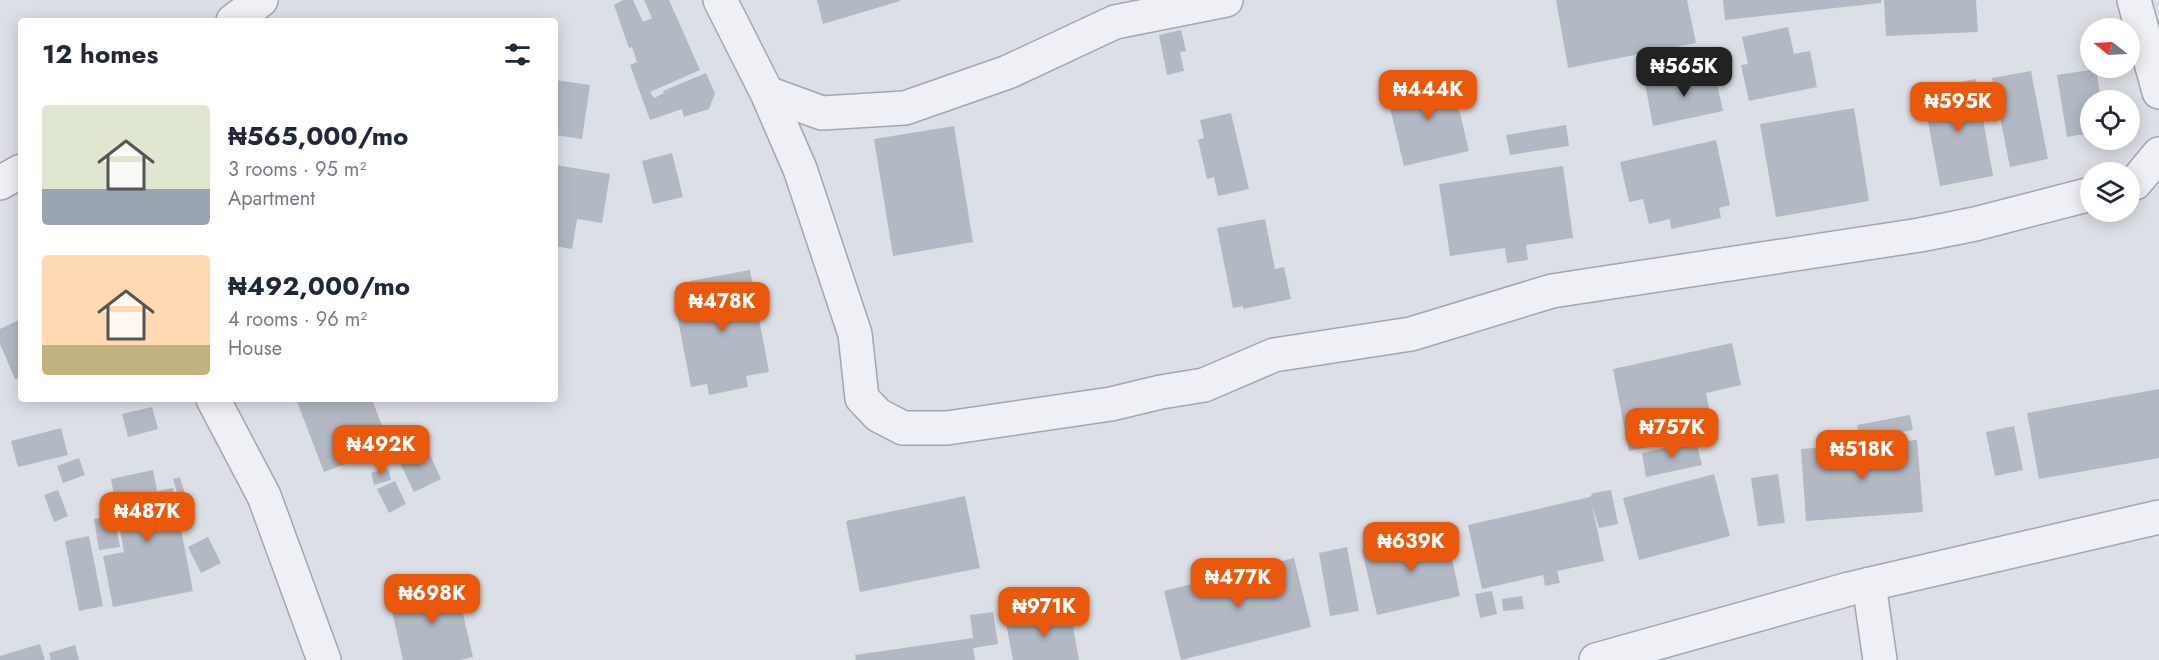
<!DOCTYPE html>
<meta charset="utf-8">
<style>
:root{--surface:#fff;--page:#f6f6f7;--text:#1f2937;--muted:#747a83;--accent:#ea580c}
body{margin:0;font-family:Jost,sans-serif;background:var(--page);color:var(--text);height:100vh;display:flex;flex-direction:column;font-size:22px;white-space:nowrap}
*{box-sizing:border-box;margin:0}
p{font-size:20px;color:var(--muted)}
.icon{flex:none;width:33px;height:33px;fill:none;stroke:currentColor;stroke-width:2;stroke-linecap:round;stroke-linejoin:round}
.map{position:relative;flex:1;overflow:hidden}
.sheet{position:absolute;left:18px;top:18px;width:540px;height:384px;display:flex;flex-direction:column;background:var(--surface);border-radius:6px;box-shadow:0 3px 15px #0003}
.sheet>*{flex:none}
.needle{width:39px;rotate:288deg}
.tools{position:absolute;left:2080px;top:18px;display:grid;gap:12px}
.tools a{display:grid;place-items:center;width:60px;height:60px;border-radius:50%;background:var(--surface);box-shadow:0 3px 15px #0003;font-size:30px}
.price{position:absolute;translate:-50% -51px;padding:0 14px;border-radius:12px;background:var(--accent);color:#fff;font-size:20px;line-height:39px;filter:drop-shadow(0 2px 3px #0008)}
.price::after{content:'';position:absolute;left:50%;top:36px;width:18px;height:14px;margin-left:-9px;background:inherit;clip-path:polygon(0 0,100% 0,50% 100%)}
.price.current{background:#222;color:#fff}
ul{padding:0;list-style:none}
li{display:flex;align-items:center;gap:18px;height:150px;padding:0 24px}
li span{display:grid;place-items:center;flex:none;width:168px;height:120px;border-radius:6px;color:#555}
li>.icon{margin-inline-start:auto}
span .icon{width:72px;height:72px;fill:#fffc;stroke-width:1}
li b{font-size:26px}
h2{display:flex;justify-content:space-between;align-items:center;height:72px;padding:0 24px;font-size:26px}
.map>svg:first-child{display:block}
.building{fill:#b2b9c4}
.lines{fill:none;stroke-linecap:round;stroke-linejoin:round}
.street-casing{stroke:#a0a7b1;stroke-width:36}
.street{stroke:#eef0f5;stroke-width:33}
</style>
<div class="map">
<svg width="2159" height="660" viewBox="0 0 2159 660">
<rect width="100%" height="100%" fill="#dbe0e7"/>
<!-- building -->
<path class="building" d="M623,0H633L643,22L652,18L644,0H669L700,70L650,92L654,98L664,93L663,91L706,73L715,93L709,109L684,117L682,109L650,120L630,65L637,62L632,47L629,48L614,5Z
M817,0H900V1L823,24Z
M1556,0H1687L1696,43L1568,68Z
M1723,0H1881V3L1725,20Z
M1884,0H1976L1978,32L1886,36Z
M1788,27L1794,54L1810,51L1817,87L1749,101L1741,65L1748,64L1742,37Z
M1181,30L1186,51L1180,52L1184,71L1167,75L1159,35Z
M2096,69L2101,100H2091V133L2067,137L2057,75Z
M1714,70L1723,111L1653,126L1645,84Z
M2031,71L2048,159L2010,167L1992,78Z
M1451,76L1469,151L1404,166L1386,91Z
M1976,79L1993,176L1940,186L1922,90Z
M555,80L590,85L582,139L555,135Z
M1854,108L1869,201L1776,217L1760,124Z
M1231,113L1249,189L1218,196L1214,177L1207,179L1198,140L1204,138L1200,120Z
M1566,125L1569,146L1510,155L1506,135Z
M954,126L973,242L893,256L874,139Z
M1716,140L1730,205L1719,208L1721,218L1671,229L1670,219L1649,224L1643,199L1629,202L1620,162Z
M672,153L683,197L653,204L642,161Z
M555,165L610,174L602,223L577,219L572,249L555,246Z
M1563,166L1573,238L1526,245L1528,260L1507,263L1505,248L1450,256L1439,184Z
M1265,219L1275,269L1284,267L1291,299L1243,309V306L1233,308L1217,228Z
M750,270L769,372L746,376L748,387L709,395L707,384L691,387L674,299L693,295L690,281Z
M21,319V377L15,379L0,344V329Z
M1732,343L1741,385L1706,393L1714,433L1629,451L1613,369Z
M2159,389V458L2039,479L2027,413Z
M296,399H372L390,447L324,472Z
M152,407L158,429L128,437L122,414Z
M1910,415L1913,430L1860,440L1857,425Z
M2014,426L2023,470L1995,476L1986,432Z
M61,428L68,455L18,467L11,441Z
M1917,440L1923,512L1806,521L1801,449Z
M1696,441L1702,465L1646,477L1642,453Z
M427,448L441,479L414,492L399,461Z
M79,458L85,475L63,483L57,466Z
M388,468L391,480L374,485L371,473Z
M153,470L157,491L173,488L193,591L113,607L103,556L124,552L111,479Z
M1714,474L1730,536L1639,560L1623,498Z
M1778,474L1785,523L1758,526L1751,478Z
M180,477L185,494L178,496L173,479Z
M395,481L406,504L389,513L377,489Z
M58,490L68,516L54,522L44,495Z
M1611,490L1618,524L1599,528L1592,505L1604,561L1557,571L1560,583L1545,586L1543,575L1482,589L1468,525L1590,497L1593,493Z
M965,496L980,568L860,592L846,521Z
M114,516L120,547L99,550L94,519Z
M1446,531L1460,596L1377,615L1362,550Z
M89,536L103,606L79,611L65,541Z
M208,537L221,563L201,573L188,547Z
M1347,547L1359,611L1330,616L1319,553Z
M1294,558L1311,627L1181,660L1164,591Z
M456,583L473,657L460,660H403L389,598Z
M1492,591L1497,614L1480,618L1475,594Z
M1522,596L1524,609L1503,611L1502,599Z
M1070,611L1079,660H1013L1006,623Z
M993,612L998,644L973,648L975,660H856L855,655L973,638L970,615Z
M40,644L45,660H0V656Z
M75,645L79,660H51L49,653Z"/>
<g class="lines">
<!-- street casing -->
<g class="street-casing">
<path id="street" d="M720,0L767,93L800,169L855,334L862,398L878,415L903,428H947L1111,404L1161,392L1204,385L1274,355L1411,334L1552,291L1920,235L1975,224L2091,194
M2134,0L2159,92
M233,21L261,0
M767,93L822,113L905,108L1008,72L1115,22L1226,0
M0,183L21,171
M2130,184L2135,183L2159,154
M213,399L264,496L324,660
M1869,584L1880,660
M1596,660L1849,589L2159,517"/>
</g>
<!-- street -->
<use href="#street" class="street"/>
</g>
</svg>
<div class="tools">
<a><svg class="needle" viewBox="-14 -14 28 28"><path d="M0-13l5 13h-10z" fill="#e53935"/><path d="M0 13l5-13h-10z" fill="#747a83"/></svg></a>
<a><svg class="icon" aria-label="locate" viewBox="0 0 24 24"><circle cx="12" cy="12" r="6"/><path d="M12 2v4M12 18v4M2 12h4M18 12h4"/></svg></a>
<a><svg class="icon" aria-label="layers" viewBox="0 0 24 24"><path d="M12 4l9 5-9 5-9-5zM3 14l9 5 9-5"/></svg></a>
</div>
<b class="price current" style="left:1684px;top:98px">₦565K</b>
<b class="price" style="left:1428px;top:121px">₦444K</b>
<b class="price" style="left:1958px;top:133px">₦595K</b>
<b class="price" style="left:722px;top:333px">₦478K</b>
<b class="price" style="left:1672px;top:459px">₦757K</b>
<b class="price" style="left:381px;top:476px">₦492K</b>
<b class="price" style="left:1862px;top:481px">₦518K</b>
<b class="price" style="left:147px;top:543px">₦487K</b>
<b class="price" style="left:1411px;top:573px">₦639K</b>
<b class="price" style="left:1238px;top:609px">₦477K</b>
<b class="price" style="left:432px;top:625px">₦698K</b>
<b class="price" style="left:1044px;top:638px">₦971K</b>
<section class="sheet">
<h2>12 homes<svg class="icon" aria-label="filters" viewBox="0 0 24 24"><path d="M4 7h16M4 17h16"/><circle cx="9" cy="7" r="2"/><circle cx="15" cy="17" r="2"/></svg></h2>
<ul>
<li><span style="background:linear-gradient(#dfe7d0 70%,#9aa5b1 0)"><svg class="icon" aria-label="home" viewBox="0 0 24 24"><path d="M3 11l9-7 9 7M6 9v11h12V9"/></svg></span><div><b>₦565,000/mo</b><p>3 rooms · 95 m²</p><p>Apartment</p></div></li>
<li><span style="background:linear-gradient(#ffd9b3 75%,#c2b280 0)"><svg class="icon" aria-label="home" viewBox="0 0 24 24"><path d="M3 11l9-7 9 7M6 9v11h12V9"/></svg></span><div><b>₦492,000/mo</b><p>4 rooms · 96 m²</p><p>House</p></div></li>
</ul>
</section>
</div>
